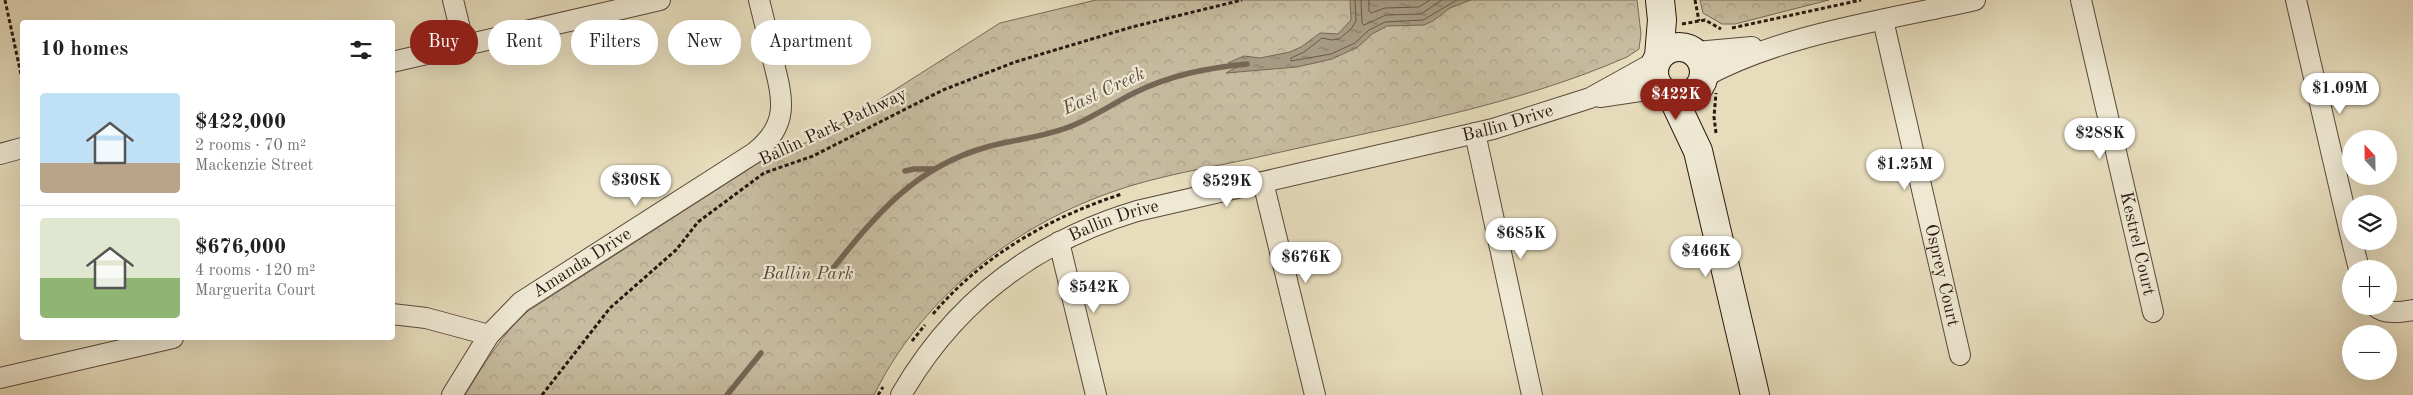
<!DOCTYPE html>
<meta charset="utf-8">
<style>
:root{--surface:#fff;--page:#f6f6f6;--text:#202124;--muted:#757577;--line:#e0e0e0;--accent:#8f2418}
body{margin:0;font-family:"Old Standard TT",serif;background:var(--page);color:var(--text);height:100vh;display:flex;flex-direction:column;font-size:19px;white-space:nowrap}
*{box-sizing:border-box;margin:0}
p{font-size:16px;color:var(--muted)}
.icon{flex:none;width:28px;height:28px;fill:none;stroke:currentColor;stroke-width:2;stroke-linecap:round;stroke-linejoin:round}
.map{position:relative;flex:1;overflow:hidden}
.sheet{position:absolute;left:20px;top:20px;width:375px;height:320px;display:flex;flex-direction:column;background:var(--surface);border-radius:5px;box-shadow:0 5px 20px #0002}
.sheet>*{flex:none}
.guide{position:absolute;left:410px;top:20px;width:475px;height:45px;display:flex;gap:10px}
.needle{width:32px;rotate:338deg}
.tools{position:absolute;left:2342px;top:130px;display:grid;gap:10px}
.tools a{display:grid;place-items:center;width:55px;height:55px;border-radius:50%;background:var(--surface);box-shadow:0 5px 20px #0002;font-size:25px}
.price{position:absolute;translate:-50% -42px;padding:0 11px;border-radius:18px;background:#fff;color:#222;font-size:16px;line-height:32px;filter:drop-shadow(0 1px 2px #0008)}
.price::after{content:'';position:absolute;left:50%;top:30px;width:15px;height:11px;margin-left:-8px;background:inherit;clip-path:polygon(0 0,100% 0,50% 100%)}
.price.current{background:var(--accent);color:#fff}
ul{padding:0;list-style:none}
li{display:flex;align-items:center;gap:15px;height:125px;padding:0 20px}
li+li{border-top:1px solid var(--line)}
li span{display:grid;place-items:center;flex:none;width:140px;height:100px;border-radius:5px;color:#555}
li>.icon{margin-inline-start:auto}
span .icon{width:60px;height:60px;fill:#fffc;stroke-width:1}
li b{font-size:21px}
h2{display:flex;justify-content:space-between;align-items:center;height:60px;padding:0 20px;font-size:21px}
.tag{padding:0 18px;border-radius:22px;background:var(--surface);box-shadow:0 5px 20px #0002;font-size:18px;line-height:45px}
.tag.current{background:var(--accent);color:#fff}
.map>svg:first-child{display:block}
.park{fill:url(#park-crowns);stroke:#786a58}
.water{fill:url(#water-ripples);stroke:#756655}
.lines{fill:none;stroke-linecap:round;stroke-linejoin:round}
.shore{stroke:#68594a;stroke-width:1}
.stream{stroke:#756655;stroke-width:5.5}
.street-casing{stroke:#59493c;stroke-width:22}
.secondary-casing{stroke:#2a1811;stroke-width:30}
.path{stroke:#2a1811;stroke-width:3;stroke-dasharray:4 2.5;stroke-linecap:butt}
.street{stroke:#efe9d4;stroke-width:20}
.secondary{stroke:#efe9d4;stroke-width:28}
.labels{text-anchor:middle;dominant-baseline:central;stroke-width:4.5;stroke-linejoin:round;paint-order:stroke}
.street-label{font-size:18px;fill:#2a1811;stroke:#efe9d4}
.park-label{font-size:18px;font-style:italic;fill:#59493c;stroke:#efe9d4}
.water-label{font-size:19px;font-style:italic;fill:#5c4c3f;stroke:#efe9d4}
</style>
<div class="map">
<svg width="2413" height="395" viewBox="0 0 2413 395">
<defs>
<pattern id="park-crowns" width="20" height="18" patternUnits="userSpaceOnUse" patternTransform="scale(1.25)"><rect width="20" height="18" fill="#c7bca0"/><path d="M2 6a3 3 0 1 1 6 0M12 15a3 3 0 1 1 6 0" fill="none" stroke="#aba189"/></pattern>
<pattern id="water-ripples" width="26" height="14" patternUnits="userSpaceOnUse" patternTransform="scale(1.25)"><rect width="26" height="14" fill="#a79a83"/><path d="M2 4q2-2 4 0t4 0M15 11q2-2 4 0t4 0" fill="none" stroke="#887d6a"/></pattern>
</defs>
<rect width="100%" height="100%" fill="#e7ddbd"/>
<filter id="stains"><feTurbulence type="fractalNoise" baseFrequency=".004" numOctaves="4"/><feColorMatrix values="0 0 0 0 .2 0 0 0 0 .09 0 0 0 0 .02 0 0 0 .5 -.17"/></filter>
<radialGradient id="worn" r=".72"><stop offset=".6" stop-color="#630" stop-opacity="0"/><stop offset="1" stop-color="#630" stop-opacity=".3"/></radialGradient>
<!-- park -->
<path class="park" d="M1096,0H1637L1641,34L1639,49L1627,57C1515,106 1391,127 1272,154C1225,165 1176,172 1130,186C1022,219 924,293 874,395H465C484,364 501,335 528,311L760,162L822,136L1000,23Z
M1700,0H1829L1735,24H1722L1703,13Z"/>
<!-- water -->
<path class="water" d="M1350,0H1471L1450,8L1433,21L1424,25L1387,26L1372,34L1358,47L1332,59L1297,67L1226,73L1241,65L1228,63L1244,56L1260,58L1290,52L1301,47L1320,33L1338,34L1351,20Z"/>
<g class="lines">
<!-- shore -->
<path class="shore" d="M1355,0L1356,21L1351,29L1339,39L1332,40L1322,38L1304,52L1291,58V61L1331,54L1355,43L1369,30L1385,22L1423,20L1457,0
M1361,0L1362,23L1364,25L1386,15L1421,14L1442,0
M1369,0V11L1371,13L1385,8L1419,7L1430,0"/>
<!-- stream -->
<path class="stream" d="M905,171L914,169H933
M830,272C875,216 914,167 987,147C1016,139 1046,137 1074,125C1095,116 1114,103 1134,93C1170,75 1207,68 1247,64
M727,395L761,353"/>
<!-- street casing -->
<g class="street-casing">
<g id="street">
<path d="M453,0L464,45"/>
<path id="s1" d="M2081,0L2153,312"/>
<path d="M2296,0L2351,237"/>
<path id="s2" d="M1883,20L1960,355"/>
<path d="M1696,52L1752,47"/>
<path d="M392,62L660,0"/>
<path d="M1704,77C1782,34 1888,20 1975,0"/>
<path d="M1600,97L1660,88"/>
<path d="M1475,133L1532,395"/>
<path d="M0,154L22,148"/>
<path d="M1263,182L1315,395"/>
<path d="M2352,241L2359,269"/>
<path d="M1059,242L1096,395"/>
<path d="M2375,306C2384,315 2402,312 2413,310"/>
<path d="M392,314L426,318L489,335"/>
<path d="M0,378L173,338"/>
<path id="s3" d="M452,395L489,335L521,302L754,153C790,125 783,99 773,60C769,40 764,20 759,0"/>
<path id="s4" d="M901,395C955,301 1034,242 1137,211L1493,129L1590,98L1655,62"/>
</g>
</g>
<!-- secondary casing -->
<g class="secondary-casing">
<path id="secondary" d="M1654 72a25 25 0 1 1 50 0a25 25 0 1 1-50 0Z
M1659,56L1662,20L1660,0
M1672,96L1698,151L1755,395"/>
</g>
<!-- path -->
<path class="path" d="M5,0L22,79
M1695,0L1699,21
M1682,24L1705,20L1721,29
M1732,28L1861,0
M1716,133L1714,117L1716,93
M2344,281L2351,300
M933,314C982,256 1050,217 1122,194
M912,341L925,325
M542,395L610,308L676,250L698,222L764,173L813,156L943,90L1015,62L1132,27L1242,0
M878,395L883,387"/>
<!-- street -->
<use href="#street" class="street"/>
<!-- secondary -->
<use href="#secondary" class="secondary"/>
</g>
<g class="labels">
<!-- street labels -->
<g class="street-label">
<text stroke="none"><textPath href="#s4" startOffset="688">Ballin Drive</textPath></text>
<text transform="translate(833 127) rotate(-25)">Ballin Park Pathway</text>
<text stroke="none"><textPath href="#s4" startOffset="282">Ballin Drive</textPath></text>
<text stroke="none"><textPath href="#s1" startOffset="250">Kestrel Court</textPath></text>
<text stroke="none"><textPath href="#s3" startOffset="189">Amanda Drive</textPath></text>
<text stroke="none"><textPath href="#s2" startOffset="262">Osprey Court</textPath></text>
</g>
<!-- park labels -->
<g class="park-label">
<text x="808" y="274">Ballin Park</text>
</g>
<!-- water labels -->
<g class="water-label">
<text transform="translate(1104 92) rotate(-25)">East Creek</text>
</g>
</g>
<rect width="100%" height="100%" filter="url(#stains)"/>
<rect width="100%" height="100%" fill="url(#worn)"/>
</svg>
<div class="tools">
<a><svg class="needle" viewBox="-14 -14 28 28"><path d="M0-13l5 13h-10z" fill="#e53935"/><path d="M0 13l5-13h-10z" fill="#757577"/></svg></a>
<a><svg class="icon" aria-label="layers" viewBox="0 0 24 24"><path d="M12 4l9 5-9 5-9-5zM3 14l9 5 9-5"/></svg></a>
<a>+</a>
<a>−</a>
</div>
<b class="price" style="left:2340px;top:115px">$1.09M</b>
<b class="price current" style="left:1676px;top:121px">$422K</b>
<b class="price" style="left:2100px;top:160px">$288K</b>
<b class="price" style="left:1905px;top:191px">$1.25M</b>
<b class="price" style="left:636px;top:207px">$308K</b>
<b class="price" style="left:1227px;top:208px">$529K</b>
<b class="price" style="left:1521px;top:260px">$685K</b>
<b class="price" style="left:1706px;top:278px">$466K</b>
<b class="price" style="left:1306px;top:284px">$676K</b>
<b class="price" style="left:1094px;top:314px">$542K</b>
<div class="guide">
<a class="tag current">Buy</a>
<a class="tag">Rent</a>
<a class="tag">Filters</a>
<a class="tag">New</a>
<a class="tag">Apartment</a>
</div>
<section class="sheet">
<h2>10 homes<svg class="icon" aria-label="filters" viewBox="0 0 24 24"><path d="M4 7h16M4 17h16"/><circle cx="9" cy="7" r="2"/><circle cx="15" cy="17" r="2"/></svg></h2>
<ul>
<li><span style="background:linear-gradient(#bfe0f5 70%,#b9a48a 0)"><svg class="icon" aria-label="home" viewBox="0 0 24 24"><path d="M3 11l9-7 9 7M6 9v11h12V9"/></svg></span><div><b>$422,000</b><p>2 rooms · 70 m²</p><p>Mackenzie Street</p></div></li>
<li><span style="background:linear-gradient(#dfe7d0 60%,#8fb573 0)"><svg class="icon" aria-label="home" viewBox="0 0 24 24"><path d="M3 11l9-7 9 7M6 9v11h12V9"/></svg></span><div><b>$676,000</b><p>4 rooms · 120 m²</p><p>Marguerita Court</p></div></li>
</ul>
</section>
</div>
